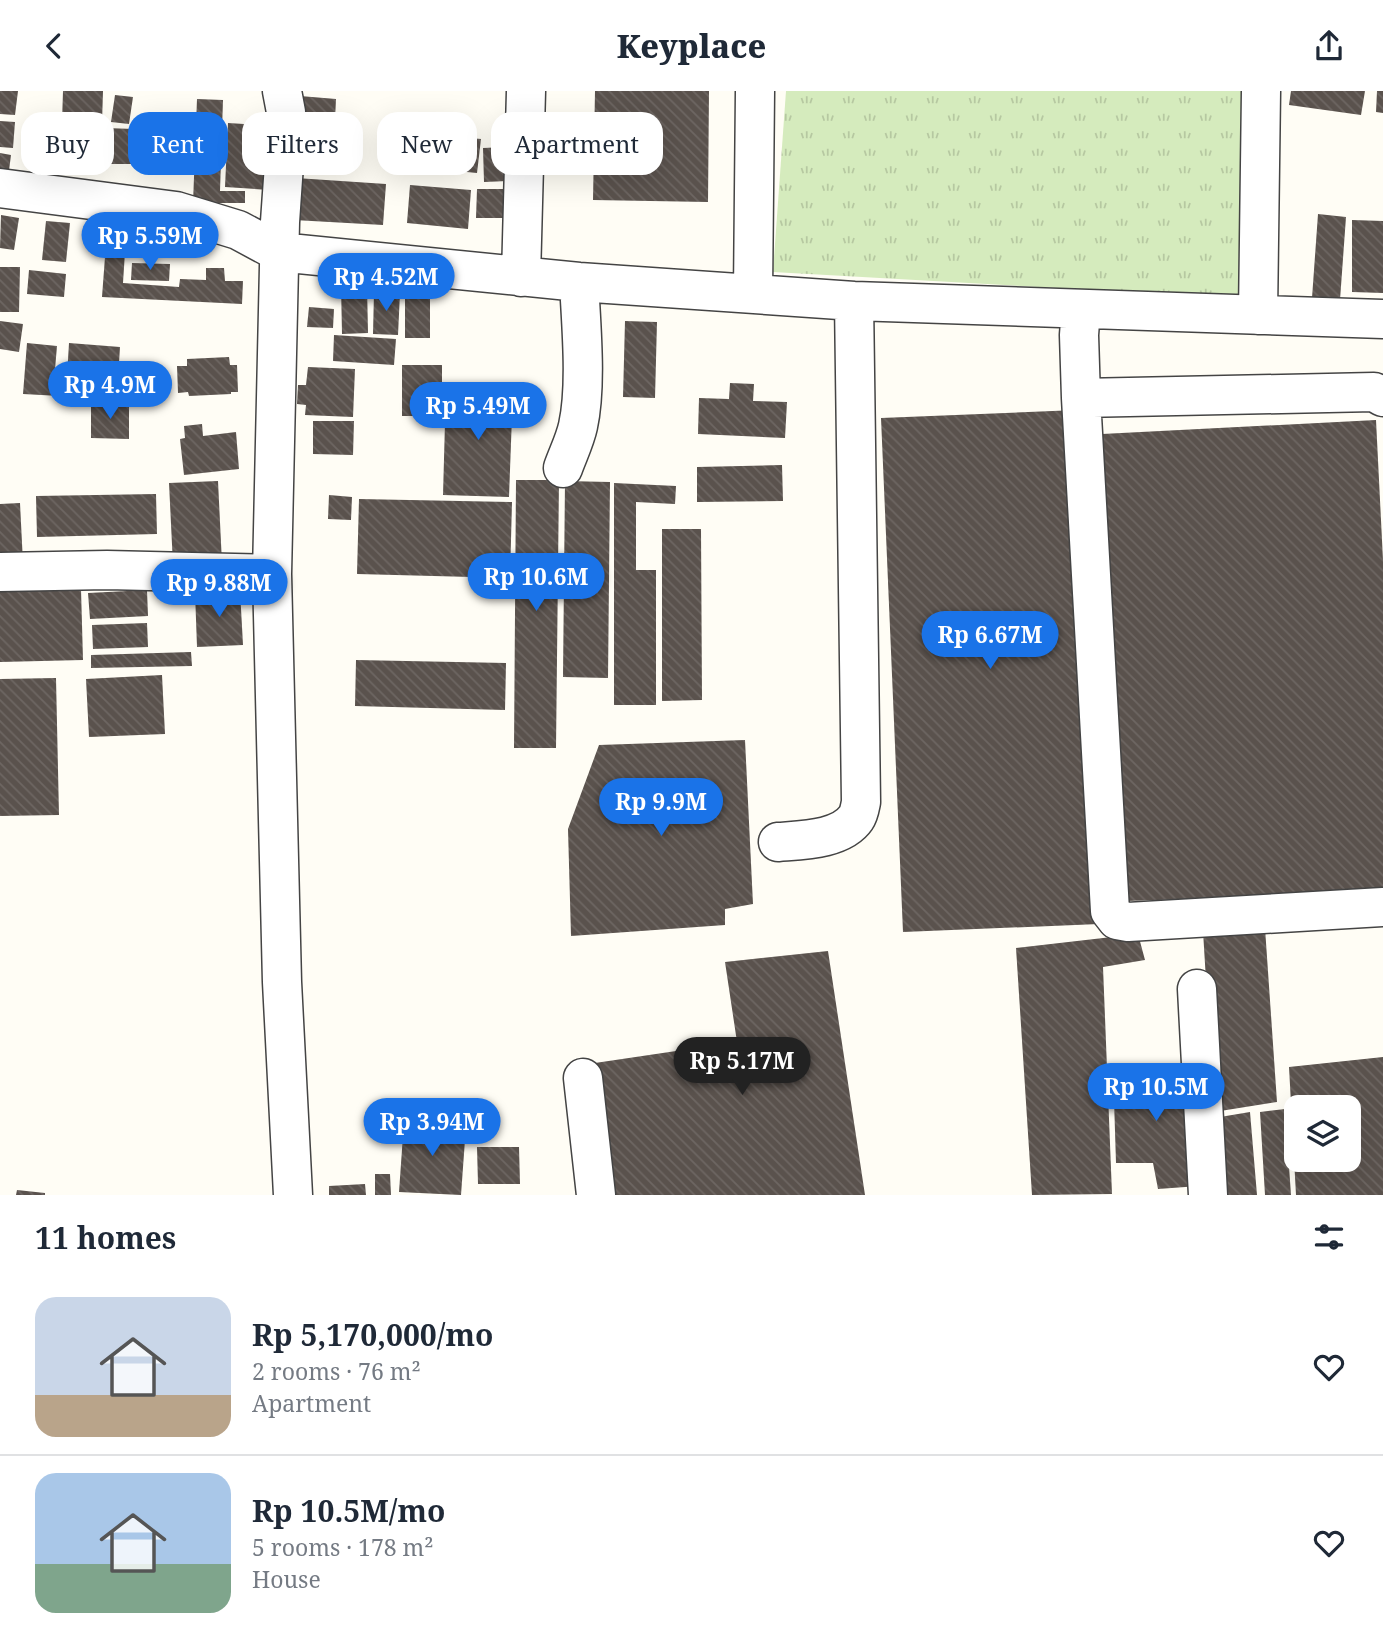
<!DOCTYPE html>
<meta charset="utf-8">
<style>
:root{--surface:#fff;--page:#f6f6f7;--text:#1f2937;--muted:#747a83;--line:#e0e1e3;--accent:#1a73e8}
body{margin:0;font-family:"Noto Serif",serif;background:var(--page);color:var(--text);height:100vh;display:flex;flex-direction:column;font-size:26px;white-space:nowrap}
*{box-sizing:border-box;margin:0}
p{font-size:23px;color:var(--muted)}
.icon{flex:none;width:38px;height:38px;fill:none;stroke:currentColor;stroke-width:2;stroke-linecap:round;stroke-linejoin:round}
.map{position:relative;height:1104px;overflow:hidden}
.drawer{display:flex;flex-direction:column;background:var(--surface);flex:1}
.drawer>*{flex:none}
.guide{position:absolute;left:21px;top:21px;width:700px;height:63px;display:flex;gap:14px}
.tools{position:absolute;left:1284px;top:1004px;display:grid;gap:14px}
.tools a{display:grid;place-items:center;width:77px;height:77px;border-radius:14px;background:var(--surface);box-shadow:0 7px 28px #0002;font-size:35px}
.price{position:absolute;translate:-50% -60px;padding:0 16px;border-radius:24px;background:var(--accent);color:#fff;font-size:23px;line-height:46px;filter:drop-shadow(0 2px 4px #0008)}
.price::after{content:'';position:absolute;left:50%;top:42px;width:21px;height:16px;margin-left:-10px;background:inherit;clip-path:polygon(0 0,100% 0,50% 100%)}
.price.current{background:#222;color:#fff}
ul{padding:0;list-style:none}
li{display:flex;align-items:center;gap:21px;height:175px;padding:0 35px}
li+li{border-top:2px solid var(--line)}
li span{display:grid;place-items:center;flex:none;width:196px;height:140px;border-radius:21px;color:#555}
li>.icon{margin-inline-start:auto}
span .icon{width:84px;height:84px;fill:#fffc;stroke-width:1}
li b{font-size:30px}
h2{display:flex;justify-content:space-between;align-items:center;height:84px;padding:0 35px;font-size:30px}
.pill{padding:0 24px;border-radius:21px;background:var(--surface);box-shadow:0 7px 28px #0002;font-size:24px;line-height:63px}
.pill.current{background:var(--accent);color:#fff}
header{display:flex;justify-content:space-between;align-items:center;height:91px;padding:0 35px;background:var(--surface);font-size:32px;font-weight:800}
.map>svg:first-child{display:block}
.grass{fill:url(#grass-tufts)}
.building{fill:url(#building-back-hatch);fill-rule:evenodd}
.lines{fill:none;stroke-linecap:round;stroke-linejoin:round}
.minor-casing{stroke:#444;stroke-width:41}
.minor{stroke:#fff;stroke-width:38}
</style>
<header><svg class="icon" aria-label="back" viewBox="0 0 24 24"><path d="M15 5l-7 7 7 7"/></svg>Keyplace<svg class="icon" aria-label="share" viewBox="0 0 24 24"><path d="M12 15V3M7 8l5-5 5 5M5 13v7h14v-7"/></svg></header>
<div class="map">
<svg width="1383" height="1104" viewBox="0 0 1383 1104">
<defs>
<pattern id="grass-tufts" width="24" height="20" patternUnits="userSpaceOnUse" patternTransform="scale(1.75)"><rect width="24" height="20" fill="#d5ebbd"/><path d="M3 7l-1-3M5 7V3M7 7l1-3M15 17l-1-3M17 17v-4M19 17l1-3" fill="none" stroke="#b6c8a1"/></pattern>
<pattern id="building-back-hatch" width="6" height="6" patternUnits="userSpaceOnUse" patternTransform="scale(1.75)"><rect width="6" height="6" fill="#5a524d"/><path d="M-1 5l2 2M0 0l6 6M5-1l2 2" fill="none" stroke="#6d6662"/></pattern>
</defs>
<rect width="100%" height="100%" fill="#fffdf5"/>
<!-- grass -->
<path class="grass" d="M786,0H1257L1254,208L773,181Z"/>
<!-- building -->
<path class="building" d="M0,0H18L15,24L0,23Z
M63,0H103L102,32L62,31Z
M595,0H709L708,111L593,109Z
M1291,0H1365L1361,24L1289,14Z
M1377,0H1383V22L1376,21Z
M115,4L133,6L129,33L111,31Z
M300,5L336,8L333,71L297,69Z
M197,8L223,9L220,100H245V112H193Z
M567,21L568,41L538,42V22Z
M0,30L15,31L13,57L0,56Z
M228,32L273,35L269,99L225,96Z
M52,35L82,37L79,81L49,79Z
M106,37L133,38V73H106Z
M439,44L481,48L477,82L436,78Z
M506,56L508,90L484,91L483,57Z
M0,62L11,64L7,95L0,94Z
M296,87L386,93L383,134L294,129Z
M410,94L471,99L468,138L407,132Z
M477,98H503V127H476Z
M1318,123L1346,126L1340,209L1312,207Z
M1,124L19,127L14,159L0,157Z
M108,126L172,132L169,166L125,161L123,192L179,196L180,188L206,189V177H224L225,190H243L242,213L102,206Z
M1352,129L1383,130V202L1352,201Z
M46,130L70,132L66,171L42,169Z
M132,172L170,173L169,190L131,189Z
M0,176H20L19,221H0Z
M29,179L66,183L64,206L27,203Z
M341,194H367L368,242L342,243Z
M374,201L400,202L398,244L373,243Z
M405,207H430V247H405Z
M309,216L334,218L333,237L307,236Z
M0,230L23,233L19,261L0,258Z
M625,230L657,231L655,307L623,306Z
M334,244L396,248L394,274L333,270Z
M27,252L57,255L54,290L116,293L115,308L23,303Z
M69,252L120,256L118,288L67,285Z
M229,266L230,274H237L238,301H231V303L189,305L188,301L178,302L177,275H187V268Z
M402,274H442V325H402Z
M308,276L355,278L353,326L305,324L306,314L297,313L298,294H306Z
M730,292L754,293L753,310L787,311L785,347L698,343L699,307L729,308Z
M446,295L513,298L509,406L443,404Z
M91,311L129,312V348L91,347Z
M1077,319L1099,833L903,841L881,327Z
M1376,329L1383,469V802L1126,810L1102,343Z
M313,330H354L353,364L313,363Z
M202,333L203,345L236,341L239,378L184,384L180,348L185,347L184,335Z
M782,374L783,410L697,411V376Z
M516,389H559L556,657H514Z
M218,390L222,472L173,474L169,392Z
M565,390L610,391L608,587L563,586Z
M614,392L676,395L675,413L636,411V479H656V614H614Z
M156,403L157,443L37,446L36,405Z
M329,404L352,406L351,429L328,428Z
M359,408L512,411L510,487L357,483Z
M20,412L23,472L0,473V413Z
M662,438H701L702,609L662,610Z
M81,498L83,569L0,571V500Z
M147,499L148,525L90,528L88,502Z
M240,499L243,554L197,556L195,501Z
M147,532L148,556L93,558L92,534Z
M191,561L192,575L91,577V564Z
M356,569L506,572L505,619L355,615Z
M162,584L165,643L89,646L86,588Z
M56,587L59,724L0,725V588Z
M745,649L753,813L725,818V834L571,845L568,738L599,654Z
M1265,837L1277,1011L1214,1021L1203,840Z
M1138,843L1145,869L1103,876L1112,1103L1032,1104L1016,857Z
M828,860L865,1104H616L595,972L737,951L725,871Z
M1383,966V1104H1296L1289,976ZM1297,1017H1349V1069H1297Z
M1185,973L1199,1095L1158,1098L1153,1072H1116L1113,977Z
M1285,1018L1291,1104H1265L1260,1021Z
M1250,1021L1257,1104H1220L1214,1027Z
M404,1030L466,1035L461,1104L399,1101Z
M477,1056H519L520,1093H478Z
M375,1083H390L391,1104H375Z
M365,1093L366,1104H329V1095Z
M17,1099L45,1102V1104H16Z"/>
<g class="lines">
<!-- minor casing -->
<g class="minor-casing">
<path id="minor" d="M282,0L286,21V45L280,131L272,483L282,891L293,1104
M0,97L176,120L238,139L279,161L579,191L854,210L1383,228
M521,186L526,0
M753,202L755,0
M1081,218L1079,244L1081,307L1110,820L1117,829L1128,831L1383,816
M1258,224L1261,0
M1081,307L1374,301L1383,306
M563,377C568,363 575,349 578,335C587,294 581,233 579,191
M0,481L107,479L272,483
M778,751C801,749 841,749 856,727C859,723 860,716 861,711L854,210
M1197,898L1208,1104
M583,987L596,1104"/>
</g>
<!-- minor -->
<use href="#minor" class="minor"/>
</g>
</svg>
<div class="tools">
<a><svg class="icon" aria-label="layers" viewBox="0 0 24 24"><path d="M12 4l9 5-9 5-9-5zM3 14l9 5 9-5"/></svg></a>
</div>
<b class="price" style="left:150px;top:181px">Rp 5.59M</b>
<b class="price" style="left:386px;top:222px">Rp 4.52M</b>
<b class="price" style="left:110px;top:330px">Rp 4.9M</b>
<b class="price" style="left:478px;top:351px">Rp 5.49M</b>
<b class="price" style="left:536px;top:522px">Rp 10.6M</b>
<b class="price" style="left:219px;top:528px">Rp 9.88M</b>
<b class="price" style="left:990px;top:580px">Rp 6.67M</b>
<b class="price" style="left:661px;top:747px">Rp 9.9M</b>
<b class="price current" style="left:742px;top:1006px">Rp 5.17M</b>
<b class="price" style="left:1156px;top:1032px">Rp 10.5M</b>
<b class="price" style="left:432px;top:1067px">Rp 3.94M</b>
<div class="guide">
<a class="pill">Buy</a>
<a class="pill current">Rent</a>
<a class="pill">Filters</a>
<a class="pill">New</a>
<a class="pill">Apartment</a>
</div>
</div>
<section class="drawer">
<h2>11 homes<svg class="icon" aria-label="filters" viewBox="0 0 24 24"><path d="M4 7h16M4 17h16"/><circle cx="9" cy="7" r="2"/><circle cx="15" cy="17" r="2"/></svg></h2>
<ul>
<li><span style="background:linear-gradient(#c9d6e8 70%,#b9a48a 0)"><svg class="icon" aria-label="home" viewBox="0 0 24 24"><path d="M3 11l9-7 9 7M6 9v11h12V9"/></svg></span><div><b>Rp 5,170,000/mo</b><p>2 rooms · 76 m²</p><p>Apartment</p></div><svg class="icon" aria-label="heart" viewBox="0 0 24 24"><path d="M12 20l-8-8c-3-5 5-10 8-4 3-6 11-1 8 4z"/></svg></li>
<li><span style="background:linear-gradient(#a9c7e8 65%,#7fa58c 0)"><svg class="icon" aria-label="home" viewBox="0 0 24 24"><path d="M3 11l9-7 9 7M6 9v11h12V9"/></svg></span><div><b>Rp 10.5M/mo</b><p>5 rooms · 178 m²</p><p>House</p></div><svg class="icon" aria-label="heart" viewBox="0 0 24 24"><path d="M12 20l-8-8c-3-5 5-10 8-4 3-6 11-1 8 4z"/></svg></li>
</ul>
</section>
